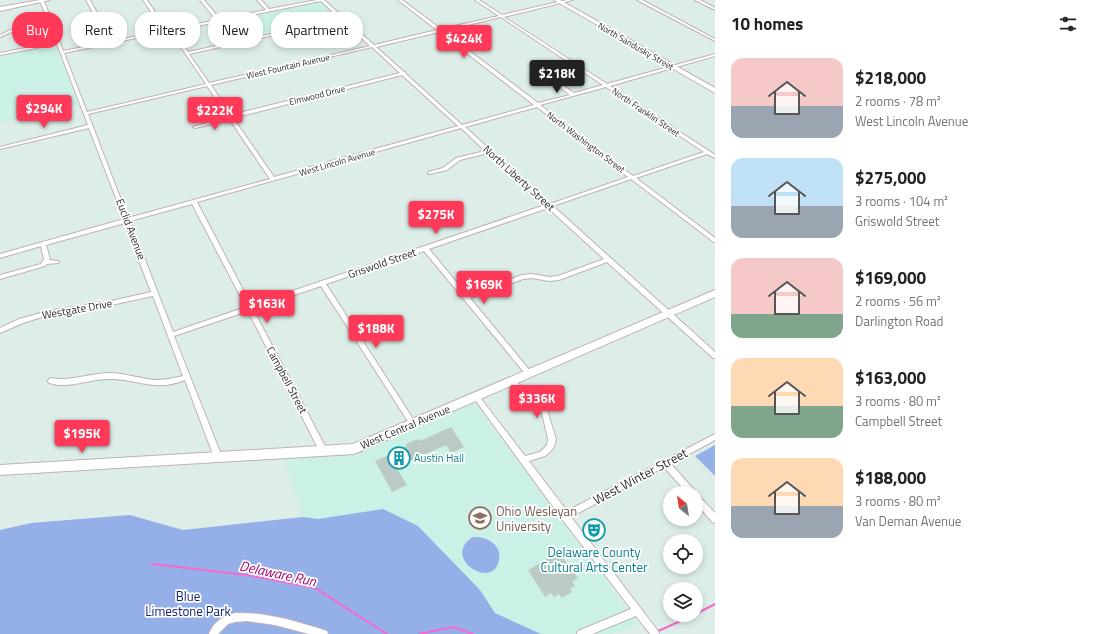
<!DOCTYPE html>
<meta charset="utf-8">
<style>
:root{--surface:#fff;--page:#f6f6f6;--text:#222;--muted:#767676;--accent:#ff3957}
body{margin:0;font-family:"Titillium Web",sans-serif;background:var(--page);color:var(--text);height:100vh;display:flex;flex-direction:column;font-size:15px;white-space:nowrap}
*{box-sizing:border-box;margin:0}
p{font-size:13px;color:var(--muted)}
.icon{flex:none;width:22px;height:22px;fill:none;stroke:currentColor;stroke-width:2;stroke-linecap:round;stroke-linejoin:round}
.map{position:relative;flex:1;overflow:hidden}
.drawer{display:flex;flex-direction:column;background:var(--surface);width:380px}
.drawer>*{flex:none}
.top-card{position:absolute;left:12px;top:12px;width:380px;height:36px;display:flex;gap:8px}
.needle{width:26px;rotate:330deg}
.tools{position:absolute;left:663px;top:486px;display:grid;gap:8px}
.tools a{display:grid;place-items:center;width:40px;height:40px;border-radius:50%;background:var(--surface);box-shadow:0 2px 6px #0003;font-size:20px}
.price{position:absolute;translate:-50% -34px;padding:0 9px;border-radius:4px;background:var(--accent);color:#fff;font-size:13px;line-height:26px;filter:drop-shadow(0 1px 2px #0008)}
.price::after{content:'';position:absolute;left:50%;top:24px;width:12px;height:9px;margin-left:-6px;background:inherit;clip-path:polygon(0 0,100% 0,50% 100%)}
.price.active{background:#222;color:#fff}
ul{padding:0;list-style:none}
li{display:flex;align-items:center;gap:12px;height:100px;padding:0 16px}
li span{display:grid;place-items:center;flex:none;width:112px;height:80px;border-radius:12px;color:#555}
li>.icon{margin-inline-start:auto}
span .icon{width:48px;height:48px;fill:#fffc;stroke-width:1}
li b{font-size:17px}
h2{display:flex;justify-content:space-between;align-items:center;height:48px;padding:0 16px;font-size:17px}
.tag{padding:0 14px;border-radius:16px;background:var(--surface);box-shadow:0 2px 6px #0003;font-size:14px;line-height:36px}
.tag.active{background:var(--accent);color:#fff}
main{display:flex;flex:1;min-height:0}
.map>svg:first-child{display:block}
.education{fill:#cbf1e6}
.green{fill:#95afe9}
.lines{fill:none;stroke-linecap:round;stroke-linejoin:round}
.stream{stroke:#f868cd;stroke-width:2}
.building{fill:#bccac5}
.street-casing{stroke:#c0b1b3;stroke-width:2}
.secondary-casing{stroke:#c0b1b3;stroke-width:2}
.street{fill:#fff;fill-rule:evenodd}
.secondary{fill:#fff;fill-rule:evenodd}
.labels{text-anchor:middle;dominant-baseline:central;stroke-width:3.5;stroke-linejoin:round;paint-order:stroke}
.far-street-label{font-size:9px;fill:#2c2c2c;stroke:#fff}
.street-label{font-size:11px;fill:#2c2c2c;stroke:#fff}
.culture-label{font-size:11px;fill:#0d838f;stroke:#fff;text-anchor:start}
.near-street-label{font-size:13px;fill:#2c2c2c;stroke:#fff}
.near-education-label{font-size:13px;fill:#785e54;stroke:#fff;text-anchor:start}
.near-culture-label{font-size:13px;fill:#0d838f;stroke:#fff}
.near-park-label{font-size:13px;fill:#152470;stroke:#fff}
.near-water-label{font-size:14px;font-style:italic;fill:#a90369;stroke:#fff}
</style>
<main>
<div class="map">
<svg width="715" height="634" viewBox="0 0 715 634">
<rect width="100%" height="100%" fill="#ddeee8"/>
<!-- education -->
<path class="education" d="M319,1L339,19L251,37L236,19Z
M56,44L78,105L0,123V55Z
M474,403L639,625L613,634H541L495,613L480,590L383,509L318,519L303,517L284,458L340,455L365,450Z"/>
<!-- green -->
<path class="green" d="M715,445V476L695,456Z
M383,509L418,526L480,590L495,613L541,634H0V530L31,523L130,515L183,530L303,517L318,519Z
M473,537C486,536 502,544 499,560C493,592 440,557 473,537Z"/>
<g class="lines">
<!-- stream -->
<path class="stream" d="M152,564L247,575L315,588L387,634
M696,614L715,604
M656,632L694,615
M419,634L453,627L473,634"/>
</g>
<!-- building -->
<path class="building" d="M451,427L464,447L451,453L446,445L396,467L407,485L392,492L375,461L398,451L397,450L407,446L406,444L418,439L420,441Z
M592,518L600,526L598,527L603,535L595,540L586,529L587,528L583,523Z
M559,552L578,578L572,582L575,586L570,588L572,592L562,598L559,594L554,597L551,593L545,597L528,570Z"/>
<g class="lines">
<!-- street casing -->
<g class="street-casing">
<path id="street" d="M42,0L44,1L63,51L109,42L86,0H90L112,41L164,31L143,0H147L167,30L216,20L200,0H204L220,19L266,10L257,0H261L269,9L317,0H324L374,45L437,30L398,0H402L441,29L499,16L475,0H479L502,15L567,0H573L504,17L607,84L715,54V56L610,86L715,155V158L707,154L636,178L715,238V243L631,179L553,206L715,352V358H713L607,262L559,280L549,281L532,278L523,279L470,298L531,372L532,374L531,376L529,377L527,376L424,251L326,284L415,422L416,424L415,426L413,427L411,426L321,286L253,309L327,450L328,452L327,454L324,455L321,454L248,311L174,336L222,457L221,459L218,460L215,459L214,457L185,380C175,384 165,386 155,385C139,384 125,378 109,379C94,379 80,384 66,385H58L49,383L48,381L49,379L51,378C71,382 90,373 110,373C125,373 140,379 156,380C165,380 174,378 183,376L153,296L111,305L48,315L23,323L0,333V328L19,319L48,311L111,301L151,292L125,223L46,245L50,259L49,260L58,261L59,262L58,263L47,264L45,266L0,279V275L41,264L44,259L41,246L0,258V254L124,219L89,128L0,149V147L88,125L57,44L0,55V53L56,42L48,22L21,28L0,37V35L19,26L48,20L40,1ZM321,1L340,19L188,52L173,31ZM501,17L603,85L574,93L552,78H550V80L570,95L538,103L443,31ZM342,20L370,46L209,83L189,54ZM170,31L206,84L87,112L64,53ZM439,32L534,105L462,125L406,74L405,72H404L376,47ZM372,47L400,73L231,115L211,85ZM402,75L458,126L274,177L233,118ZM207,86L228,117L193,127L195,128L230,120L270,179L128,218L88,114ZM606,87L704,152L633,176L540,105ZM537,107L628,177L550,204L465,127ZM461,128L485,151L456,158L443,168L428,172V174H430L447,170L460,160L488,153L545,205L251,305L197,202ZM192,204L246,307L173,332L130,221ZM548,208L604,259L558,276L549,277L532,274L522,275L467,295L429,249Z
M637,0H642L715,39V41Z
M695,0H700L715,8V10Z
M513,378L515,379L532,400L538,401L547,410L556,439L554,447L550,452L545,456L529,461L567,511L715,434V440L671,464L695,491L696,493H687L664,467L571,517L658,631L659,634H650L636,616L592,634H577L578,631L631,609L562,519L473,397L474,395L476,394L478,395L525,456L540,452L547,445L548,439L542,413L534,405L528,404L511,383L510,381L511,379Z
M696,494L699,496L715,513V523L712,522L696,503Z
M235,613C265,612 295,621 324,630L327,631L328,634H309L275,625L247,621L235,622L228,624L218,634H209C214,621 222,617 235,613Z"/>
</g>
<!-- secondary casing -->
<g class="secondary-casing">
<path id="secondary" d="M40,0H50L0,11V7Z
M554,0H560L715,88V93Z
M715,290V297L354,454L0,475V465L353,444Z"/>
</g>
<!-- street -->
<use href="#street" class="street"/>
<!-- secondary -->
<use href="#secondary" class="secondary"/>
</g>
<!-- icons -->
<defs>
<g id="building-ring" transform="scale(1.15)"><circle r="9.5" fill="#fff" stroke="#0f9aa8" stroke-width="1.5"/><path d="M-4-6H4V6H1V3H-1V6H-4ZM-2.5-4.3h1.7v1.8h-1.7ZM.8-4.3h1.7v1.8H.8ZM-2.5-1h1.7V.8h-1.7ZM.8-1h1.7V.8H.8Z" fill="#0f9aa8"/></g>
<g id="university-ring" transform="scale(1.15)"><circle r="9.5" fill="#fff" stroke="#8d6e63" stroke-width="1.5"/><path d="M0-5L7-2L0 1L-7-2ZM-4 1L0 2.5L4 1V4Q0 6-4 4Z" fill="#8d6e63"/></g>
<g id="theatre-ring" transform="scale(1.15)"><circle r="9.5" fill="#fff" stroke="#0f9aa8" stroke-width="1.5"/><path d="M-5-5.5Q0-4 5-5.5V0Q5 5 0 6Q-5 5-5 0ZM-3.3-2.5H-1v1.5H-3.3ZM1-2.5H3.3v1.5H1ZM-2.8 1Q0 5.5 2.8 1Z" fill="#0f9aa8"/></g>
</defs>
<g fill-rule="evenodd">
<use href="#building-ring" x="399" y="458"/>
<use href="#university-ring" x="480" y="518"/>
<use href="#theatre-ring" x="594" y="530"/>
</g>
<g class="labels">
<!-- far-street labels -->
<g class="far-street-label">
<text transform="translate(636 46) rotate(30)">North Sandusky Street</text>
<text transform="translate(288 66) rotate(-13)">West Fountain Avenue</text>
<text transform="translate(317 95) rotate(-14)">Elmwood Drive</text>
<text transform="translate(646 112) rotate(34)">North Franklin Street</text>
<text transform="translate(586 142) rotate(37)">North Washington Street</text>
<text transform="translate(337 162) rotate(-16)">West Lincoln Avenue</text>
</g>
<!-- street labels -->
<g class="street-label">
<text transform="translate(519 178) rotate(42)">North Liberty Street</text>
<text transform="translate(131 229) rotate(69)">Euclid Avenue</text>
<text transform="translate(382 263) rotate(-19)">Griswold Street</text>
<text transform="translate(77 309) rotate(-10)">Westgate Drive</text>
<text transform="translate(287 380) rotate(62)">Campbell Street</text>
<text transform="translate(405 427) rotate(-23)">West Central Avenue</text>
</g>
<!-- culture labels -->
<g class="culture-label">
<text x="414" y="458">Austin Hall</text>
</g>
<!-- near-street labels -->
<g class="near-street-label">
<text transform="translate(640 476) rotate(-28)">West Winter Street</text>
</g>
<!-- near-education labels -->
<g class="near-education-label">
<text x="496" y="511">Ohio Wesleyan<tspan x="496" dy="15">University</tspan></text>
</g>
<!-- near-culture labels -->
<g class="near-culture-label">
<text x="594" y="552">Delaware County<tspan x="594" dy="15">Cultural Arts Center</tspan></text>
</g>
<!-- near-park labels -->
<g class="near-park-label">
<text x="188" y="596">Blue<tspan x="188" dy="15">Limestone Park</tspan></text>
</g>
<!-- near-water labels -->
<g class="near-water-label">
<text transform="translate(278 573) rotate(12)">Delaware Run</text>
</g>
</g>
</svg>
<div class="tools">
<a><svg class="needle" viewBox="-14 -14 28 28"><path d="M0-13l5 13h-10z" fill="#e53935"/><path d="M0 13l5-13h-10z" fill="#767676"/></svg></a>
<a><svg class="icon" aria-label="locate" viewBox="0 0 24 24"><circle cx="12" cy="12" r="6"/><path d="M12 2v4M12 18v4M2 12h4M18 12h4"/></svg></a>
<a><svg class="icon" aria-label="layers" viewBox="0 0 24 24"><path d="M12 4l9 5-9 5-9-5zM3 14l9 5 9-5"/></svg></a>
</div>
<b class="price" style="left:464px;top:59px">$424K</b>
<b class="price active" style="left:557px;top:94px">$218K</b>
<b class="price" style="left:44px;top:129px">$294K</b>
<b class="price" style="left:215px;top:131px">$222K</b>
<b class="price" style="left:436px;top:235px">$275K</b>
<b class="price" style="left:484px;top:305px">$169K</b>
<b class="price" style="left:267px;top:324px">$163K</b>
<b class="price" style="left:376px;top:349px">$188K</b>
<b class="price" style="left:537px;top:419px">$336K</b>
<b class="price" style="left:82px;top:454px">$195K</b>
<div class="top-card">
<a class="tag active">Buy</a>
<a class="tag">Rent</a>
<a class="tag">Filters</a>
<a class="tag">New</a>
<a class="tag">Apartment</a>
</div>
</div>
<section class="drawer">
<h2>10 homes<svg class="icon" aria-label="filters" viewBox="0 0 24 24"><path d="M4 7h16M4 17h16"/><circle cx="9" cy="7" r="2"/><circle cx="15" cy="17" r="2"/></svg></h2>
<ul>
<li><span style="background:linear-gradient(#f6c9c9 60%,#9aa5b1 0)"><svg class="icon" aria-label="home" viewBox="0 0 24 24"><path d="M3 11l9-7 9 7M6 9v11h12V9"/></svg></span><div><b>$218,000</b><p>2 rooms · 78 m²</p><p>West Lincoln Avenue</p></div></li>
<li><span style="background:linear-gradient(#bfe0f5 60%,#9aa5b1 0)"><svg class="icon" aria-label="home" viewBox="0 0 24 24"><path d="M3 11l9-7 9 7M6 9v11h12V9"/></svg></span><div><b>$275,000</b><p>3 rooms · 104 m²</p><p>Griswold Street</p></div></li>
<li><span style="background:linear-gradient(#f6c9c9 70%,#7fa58c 0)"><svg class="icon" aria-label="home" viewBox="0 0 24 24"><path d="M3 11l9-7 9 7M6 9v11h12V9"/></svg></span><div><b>$169,000</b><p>2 rooms · 56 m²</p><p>Darlington Road</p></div></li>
<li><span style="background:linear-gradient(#ffd9b3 60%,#7fa58c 0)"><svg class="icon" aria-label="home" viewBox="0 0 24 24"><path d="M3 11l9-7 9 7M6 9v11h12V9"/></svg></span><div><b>$163,000</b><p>3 rooms · 80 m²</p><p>Campbell Street</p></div></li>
<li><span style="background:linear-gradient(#ffd9b3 60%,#9aa5b1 0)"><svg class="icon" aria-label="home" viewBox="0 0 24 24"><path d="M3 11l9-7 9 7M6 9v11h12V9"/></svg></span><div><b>$188,000</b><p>3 rooms · 80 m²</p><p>Van Deman Avenue</p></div></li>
</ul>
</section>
</main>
